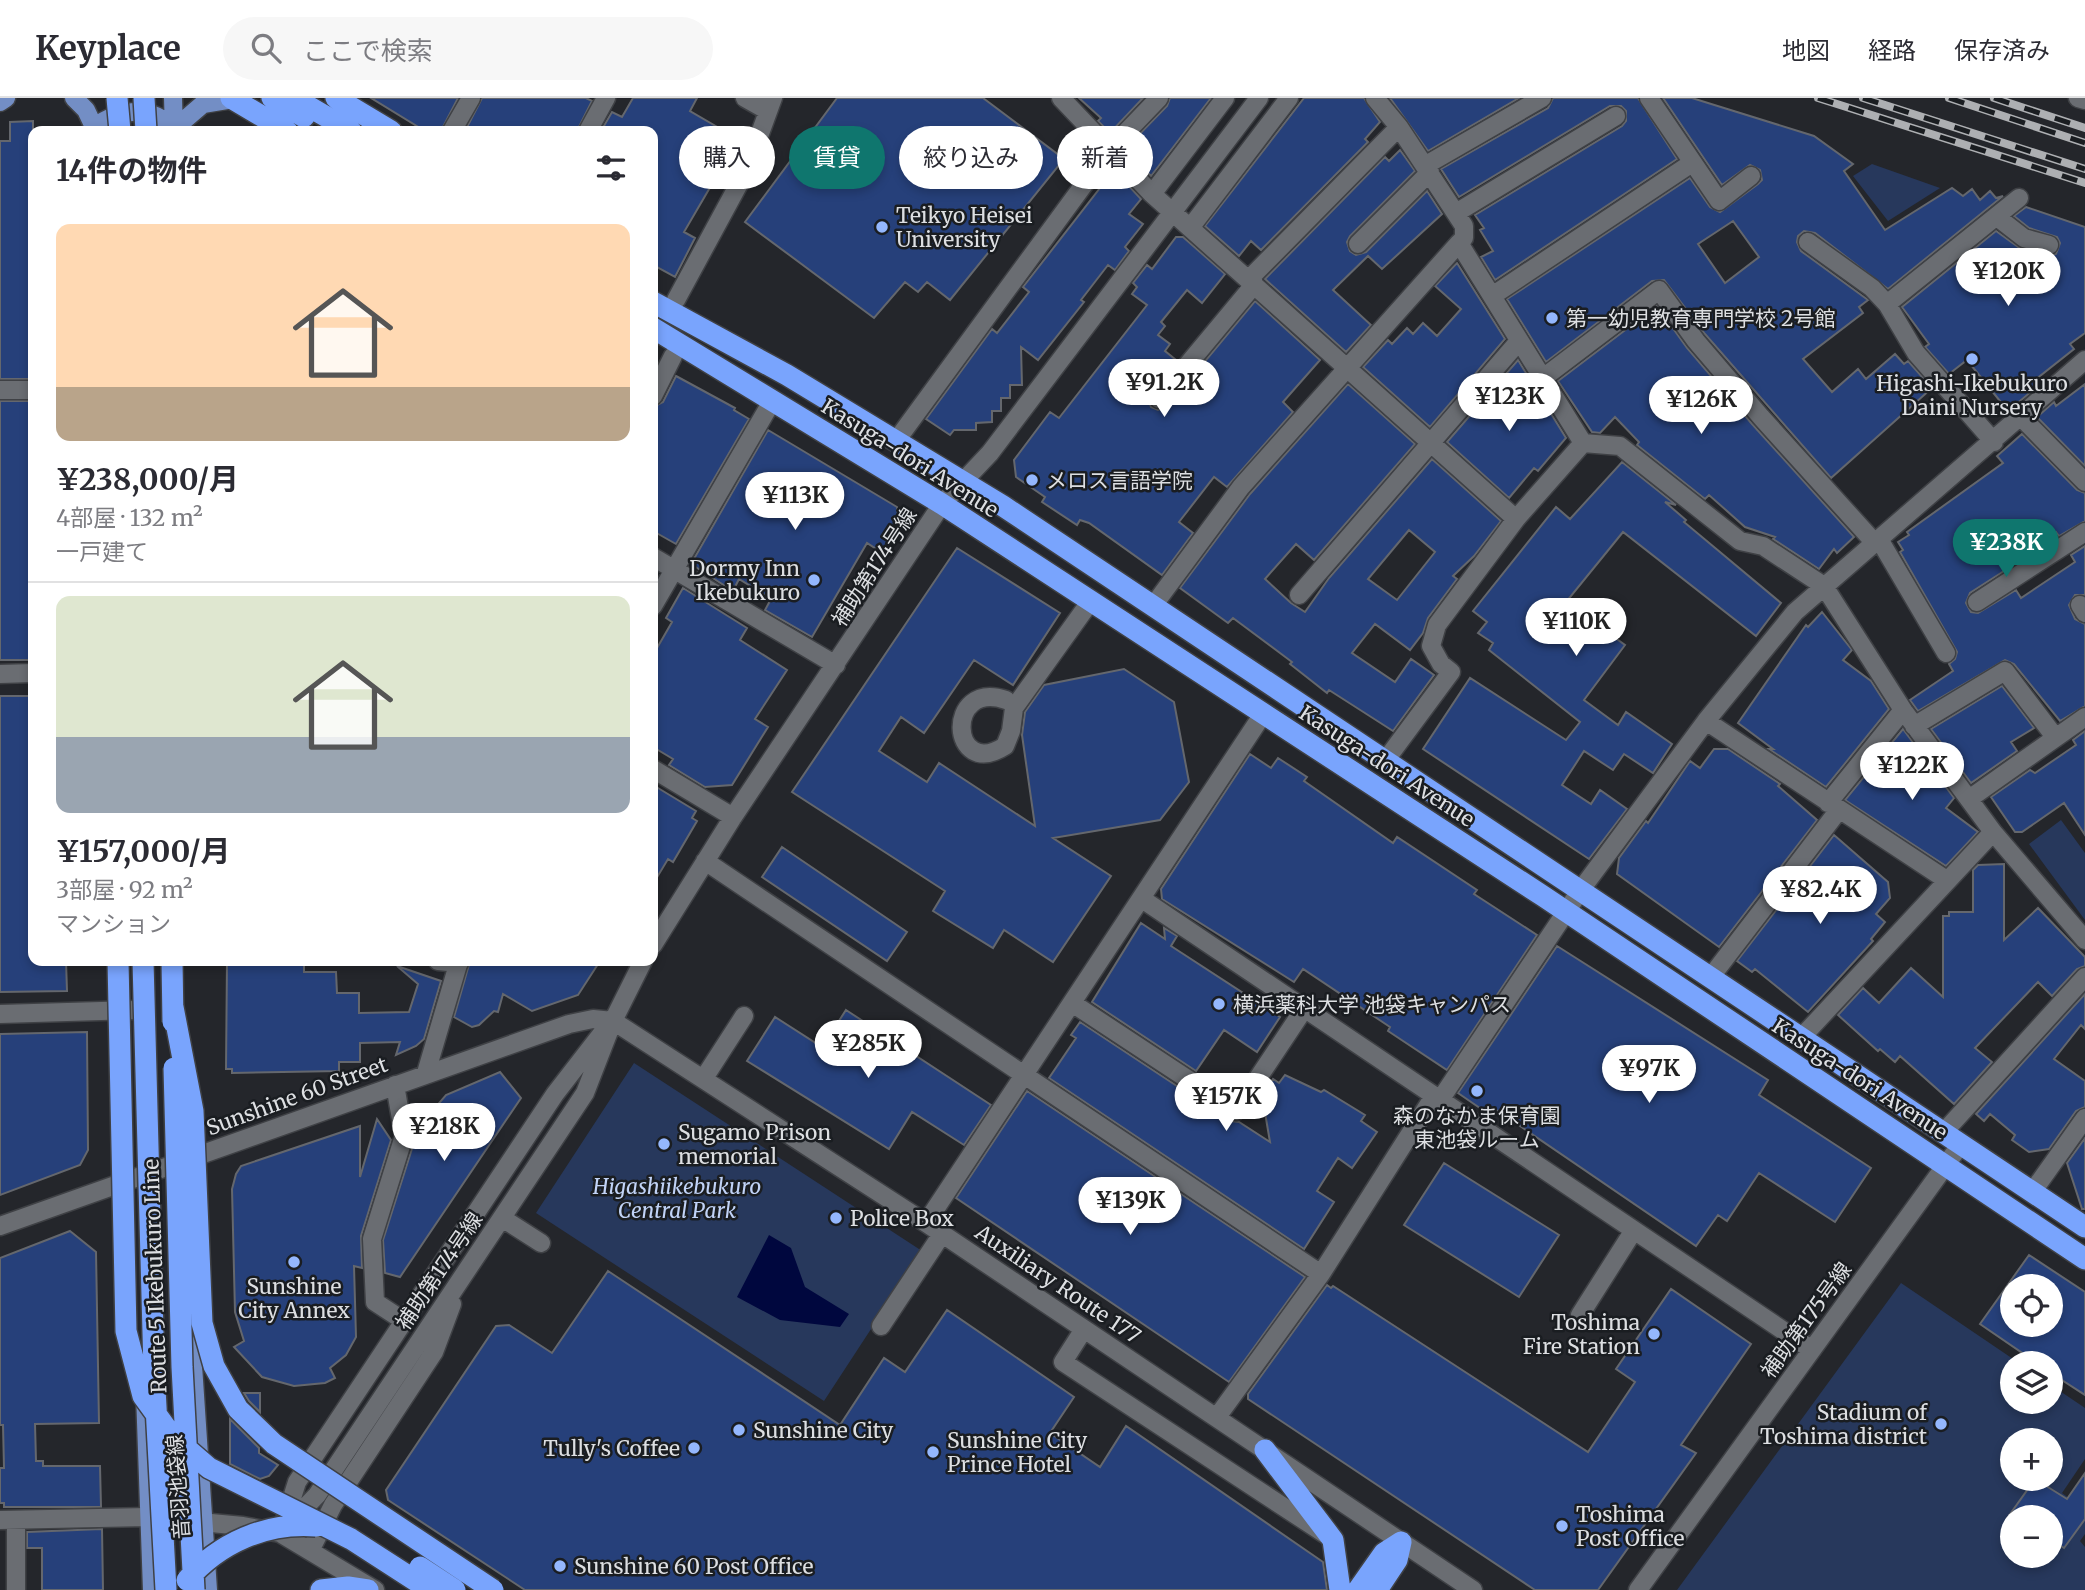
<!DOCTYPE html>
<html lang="ja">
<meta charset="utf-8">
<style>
:root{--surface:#fff;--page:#f7f7f7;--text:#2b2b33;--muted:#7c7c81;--line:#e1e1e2;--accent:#0f766e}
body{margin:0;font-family:Merriweather,"Noto Sans JP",serif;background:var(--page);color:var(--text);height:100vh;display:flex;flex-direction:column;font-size:26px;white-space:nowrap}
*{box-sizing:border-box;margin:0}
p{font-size:23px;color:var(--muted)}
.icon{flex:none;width:38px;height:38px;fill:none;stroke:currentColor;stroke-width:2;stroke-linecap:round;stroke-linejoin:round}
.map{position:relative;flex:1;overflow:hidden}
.sheet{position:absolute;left:28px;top:28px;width:630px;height:840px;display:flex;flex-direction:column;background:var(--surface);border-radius:14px;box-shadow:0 4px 10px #0003}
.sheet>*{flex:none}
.banner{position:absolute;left:679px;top:28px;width:665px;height:63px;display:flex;gap:14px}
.controls{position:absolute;left:2000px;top:1176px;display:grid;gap:14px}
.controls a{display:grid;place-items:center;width:63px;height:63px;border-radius:50%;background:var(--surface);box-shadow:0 4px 10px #0003;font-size:35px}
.price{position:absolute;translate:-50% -60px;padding:0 16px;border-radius:24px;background:#fff;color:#222;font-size:23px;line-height:46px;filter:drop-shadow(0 2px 4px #0008)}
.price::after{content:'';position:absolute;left:50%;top:42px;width:21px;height:16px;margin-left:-10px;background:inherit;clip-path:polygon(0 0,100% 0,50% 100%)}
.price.current{background:var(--accent);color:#fff}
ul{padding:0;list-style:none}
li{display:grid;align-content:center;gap:14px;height:371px;padding:0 28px}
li+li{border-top:2px solid var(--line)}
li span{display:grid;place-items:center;height:217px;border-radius:14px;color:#555}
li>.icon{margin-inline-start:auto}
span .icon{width:126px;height:126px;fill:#fffc;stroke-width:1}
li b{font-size:30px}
h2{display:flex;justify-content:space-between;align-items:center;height:84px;padding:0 28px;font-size:30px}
.chip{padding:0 24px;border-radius:32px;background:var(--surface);box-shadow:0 4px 10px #0003;font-size:24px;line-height:63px}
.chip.current{background:var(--accent);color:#fff}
header{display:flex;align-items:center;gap:42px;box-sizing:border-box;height:98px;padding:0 35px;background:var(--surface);border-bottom:2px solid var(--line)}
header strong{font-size:33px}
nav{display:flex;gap:38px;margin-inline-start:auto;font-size:24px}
.search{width:490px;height:63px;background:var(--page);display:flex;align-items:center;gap:18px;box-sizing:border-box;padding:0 24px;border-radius:38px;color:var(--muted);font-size:26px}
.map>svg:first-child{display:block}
.green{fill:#27385c;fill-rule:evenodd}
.water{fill:#00073e}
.building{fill:#26407a;stroke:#64676d;stroke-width:2;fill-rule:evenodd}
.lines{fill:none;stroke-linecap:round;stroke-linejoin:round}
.minor-casing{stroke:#3f4145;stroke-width:21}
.major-casing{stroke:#3f4145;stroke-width:21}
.highway-casing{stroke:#3f4145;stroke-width:24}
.minor{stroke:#6a6d72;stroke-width:18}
.major{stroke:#738ec5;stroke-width:18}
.highway{stroke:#79a4fd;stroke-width:21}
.rail-casing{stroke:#adafb2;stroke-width:8}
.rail{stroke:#1a1d21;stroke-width:5;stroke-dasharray:16;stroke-linecap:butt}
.highway-bridge-casing{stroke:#3f4145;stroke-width:24;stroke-linecap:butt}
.highway-bridge{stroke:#79a4fd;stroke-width:21}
.poi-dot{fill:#94b7fd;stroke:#1a1d21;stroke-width:2.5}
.labels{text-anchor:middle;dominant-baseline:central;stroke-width:5;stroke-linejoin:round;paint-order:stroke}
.poi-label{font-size:21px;fill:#dddfe2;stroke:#1a1d21;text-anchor:start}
.street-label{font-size:21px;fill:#dddfe2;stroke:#1a1d21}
.park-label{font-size:21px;font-style:italic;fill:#c1d3f7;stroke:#1a1d21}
</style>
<header>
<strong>Keyplace</strong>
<div class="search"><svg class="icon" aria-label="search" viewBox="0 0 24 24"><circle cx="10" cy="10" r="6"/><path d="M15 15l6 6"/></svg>ここで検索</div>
<nav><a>地図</a><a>経路</a><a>保存済み</a></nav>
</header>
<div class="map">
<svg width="2085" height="1492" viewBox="0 0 2085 1492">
<rect width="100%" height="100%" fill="#24262b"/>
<!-- green -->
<path class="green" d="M1872,66L1940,90L1888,123L1853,78Z
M2061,722L2085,755V822L2029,746Z
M634,965L922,1153L824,1303L536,1115Z
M1901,1185L2019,1265H2012V1304H2051V1287L2085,1310V1361L2062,1395L2085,1412V1436L2080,1443L2085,1449V1492H1677ZM2012,1342H2051V1381H2012ZM2012,1419H2051V1458H2012Z"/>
<!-- water -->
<path class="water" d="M769,1137L791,1150L805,1189L849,1216L840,1229L780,1222L737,1199Z"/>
<!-- building -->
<path class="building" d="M371,0H458L441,33H425Z
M482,0H586L592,3L577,33H465Z
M633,0H697L690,13L738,41L725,63L735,69L725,87L715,81L684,134L695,140L675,179L653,167V33H601L612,14L622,19Z
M837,0H983L1064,61L950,202L927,184L918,194L905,184L874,220L745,124Z
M1079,0H1143L1110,35L1098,23L1101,20Z
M1170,0H1211L1151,78L1125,51L1167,8Z
M1304,0H1364L1380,24L1365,41L1368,44L1261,152L1251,143L1239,158L1205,128Z
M1390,0H1519L1428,53Z
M1553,0H1638L1677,61L1495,182L1481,159L1493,153L1480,132L1484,130L1475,117L1622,28L1626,23V13L1621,8H1610L1459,99L1441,71L1548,10Z
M1663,0H1692L1814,38L1853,66L1844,73L1885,132L1952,90L1963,98L1972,91L1980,102L1990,93L1996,100L2003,98L1888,191L1815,135L1804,133L1798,138L1797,144L1801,153L1868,202L1859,209L1863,215L1803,261L1832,294L1858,271L1866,281L1895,256L1904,266L1908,263L1932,290L1831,380L1705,236L1664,182L1652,183L1546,264L1507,201L1690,80L1710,109L1720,114L1758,86L1762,82L1760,72L1750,67L1722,87ZM1733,123L1759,159L1725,185L1698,146Z
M33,23V281H0V43H10V24Z
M1400,52L1415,73L1350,138L1347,144L1350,153L1356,157L1366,154L1427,93L1442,116L1382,171L1368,158L1333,192L1371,227L1346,254L1265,181L1385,59L1389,63Z
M1114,72L1141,101L1129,116L1143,126L1125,149L1129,153L1115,172L1108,167L1081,202L1084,204L1038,262L1021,249L1022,287H1010V300H1001V313H992V324L976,325V332H954L950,337L926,321L992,231L997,235L1029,194L1023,189Z
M2026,109L2085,129V235L2070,246L2074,251L2035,282L2039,287L2008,313L1967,262L1949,276L1925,249L1929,246L1902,209L1996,133L2021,151L2046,158L2056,156L2060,145L2057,139L2029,130L2014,118Z
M1176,139H1183L1225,176L1202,205L1187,192L1161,224L1165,228L1158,237L1170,246L1165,253L1176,262L1150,294L1148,300L1151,309L1158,312L1168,308L1255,203L1320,262L1283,304L1293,314L1227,389L1214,379L1179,424L1193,435L1162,477L1089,425L1080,422L1077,427L1042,404L1045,399L1016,379L1014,362L1050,314L1059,320L1147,207L1132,196L1137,189L1133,185L1147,167L1152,171Z
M1457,165L1505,241L1430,329L1363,269L1388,242L1392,246L1407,230L1413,236L1423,225L1437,238L1461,211L1435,188Z
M1657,208L1687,250L1752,326L1854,439L1837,455L1834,451L1819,471L1773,441L1775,439L1745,429L1709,397L1705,401L1637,347L1639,344L1615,319L1600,335L1592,334L1558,283Z
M1518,262L1566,340L1538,373L1534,370L1509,400L1447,344Z
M676,278L735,310L734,312L749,321L676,446L653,433V309L663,304Z
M1348,286L1415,346L1314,462L1296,446L1265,481L1291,505L1305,514L1329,480L1432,361L1501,423L1474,458L1453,478L1457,481L1428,520L1423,535L1410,552L1375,526L1352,555L1395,584L1411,561L1434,577L1393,633L1329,592L1327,595L1290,566L1292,564L1233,520L1228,525L1180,490L1250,396ZM1409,432L1435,454L1397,502L1368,481Z
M2085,286V368L2037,319L2054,304L2056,308Z
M0,303H33V562H0Z
M768,332L897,409L900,431L884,456L867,445L812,539L765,512L771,501L739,481L733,493L691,466Z
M2022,336L2077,392L2085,395V423L2059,438L2056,434L2002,470L2004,473L1970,495L1966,505L1971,514L1978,515L2016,492L2021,500L2075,464L2071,457L2085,448V497H2075L2069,507L2075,521L2085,526V608L2060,623L2014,566L2005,562L1918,613L1910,602L1953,573L1949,566L1955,561L1957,554L1900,454L1903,452L1898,444L1909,437L1907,434L2003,365L1997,358Z
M1622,364L1676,407L1665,404L1686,422L1684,424L1781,505L1756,538L1623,434L1566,504L1625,547L1584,602L1618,627L1626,614L1672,646L1653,675L1624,656L1613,672L1584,653L1562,687L1591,706L1600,692L1627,711L1589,761L1423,651L1470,580L1566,642L1580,624L1489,552L1493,545L1478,535L1487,524L1473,513L1556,409L1570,421Z
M957,450L1060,515L1013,587L974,562L924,635L901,619L879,653L927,684L939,665L1035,728L1022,637L1025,614L1044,587L1124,571L1174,604L1189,684L1160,722L1053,740L1111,778L1053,864L1004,832L993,850L933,813L945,793L792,694Z
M683,490L747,530L740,542L787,572L755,621L768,629L732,687L705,689L669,667L673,661L653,649V557L672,524L666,520Z
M1822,514L1852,552L1843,562L1871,583L1889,611L1826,689L1769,651H1773L1738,625L1806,527L1808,529Z
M2002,588L2034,630L2011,644L2017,653L1971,685L1931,631Z
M0,598H33V863H66L67,893L0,894Z
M1903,631L1954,700L1946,710L1978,734L1946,768L1845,702Z
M2085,633V737L2064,705L2022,734H2015L1991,699L2030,672L2035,675L2076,647L2073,642Z
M1714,651H1728L1780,686L1778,688L1817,722L1719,849L1617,776L1619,760L1646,723L1648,725L1690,663L1700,670Z
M1250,656L1271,670L1278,660L1307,679L1304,683L1393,745L1397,739L1477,792L1474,796L1537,837L1447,972L1388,933L1390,929L1303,871L1294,884L1162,801L1161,791Z
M653,687L696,713L692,720L697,723L673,764L668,761L653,786Z
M1834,737L1888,784L1890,800L1876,816L1885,824L1871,841L1873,843L1808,914L1755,871L1752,874L1737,863Z
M782,749L907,834L887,863L762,779Z
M2004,766V842L2038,810L2085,859V868L2077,871L2052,898L2038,884L1975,950L1992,964L1954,1006L1900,958L1895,964L1880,951L1878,953L1838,917L1863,890L1879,905L1911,870L1943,899V818H1949V814H1973V772L1978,767Z
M1141,825L1165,841L1164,830L1177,838L1171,848L1280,919L1257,954L1224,932L1196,973L1092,904Z
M1557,848L1768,982L1759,997L1871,1070L1835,1124L1759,1075L1727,1123L1718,1117L1696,1148L1495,1011L1490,1017L1458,995Z
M227,863L304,865V874H336L337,895H359V915L409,914L418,886L397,868L441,883L424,941L416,948L396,957L400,944L360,945V964H339V973L232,975V971H226Z
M470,863H600L578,897L532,913L503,896L498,914L494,913L479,927L472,929L454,919Z
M2085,896V931L2081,927L2054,961L2085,983V1009L2076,1013L2049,1051L2029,1054L2012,1042L2015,1037L1990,1016L1984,1023L1976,1016Z
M846,912L991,1007L964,1047L912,1014L889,1051L747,963L775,919L822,949Z
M1080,924L1230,1023L1239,1024L1270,1044L1262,997L1273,981L1279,985L1285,977L1321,994L1324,992L1365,1017L1361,1023L1377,1034L1352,1070L1338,1060L1317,1093L1334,1104L1304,1151L1049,980L1076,940L1071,937Z
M87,934L88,1052L80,1067L0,1097V936Z
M500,974L521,1000L400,1179L385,1175L383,1142L415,1041V1033L446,997Z
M1027,993L1305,1179L1229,1284L956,1100Z
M377,1021L391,1042L361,1138L362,1170L354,1168L356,1239L346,1257L330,1270L335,1280L325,1285L294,1288L262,1279L234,1249L244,1243L235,1214L232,1091L236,1076L241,1068L360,1028V1079Z
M2085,1040V1111H2082L2067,1065Z
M1444,1065L1559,1137L1519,1199L1404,1127Z
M70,1133L96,1154L99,1325L35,1326L36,1363H43V1368H100L101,1409H4V1405H0V1370H4L3,1327H0V1160Z
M2029,1157L2085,1194V1297L2051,1275V1265H2037L1980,1226ZM2012,1188H2051V1227H2012Z
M608,1173L840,1327L884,1260L905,1274L947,1212L1074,1299L1050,1335L1100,1369L1126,1328L1323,1464L1327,1492H525L388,1402L386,1392L496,1228L509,1227L552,1255Z
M1327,1187L1331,1190L1333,1188L1588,1354L1635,1284L1616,1271L1671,1191L1751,1246L1681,1347L1696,1355L1598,1492H1535L1248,1301V1296Z
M244,1295H260V1314L249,1303Z
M230,1321L259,1350V1355L278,1367L269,1378L260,1381L230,1366Z
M2085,1375V1421L2064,1450L2051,1442V1419H2008L2035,1381L2067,1401Z
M102,1431L103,1492H42V1450H27V1434Z"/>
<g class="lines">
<!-- minor casing -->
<g class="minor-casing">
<path id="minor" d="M745,0L768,13
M1061,0L1152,96
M1225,0L1152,96L1516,421
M1375,0L1399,29L1464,128V140L1459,145L1583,345L1620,348L1740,443L1763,448L1824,488L1903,612L1993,734L2085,842
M1649,0L1719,103L1751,78
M2078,0L2085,2
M452,33L471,0
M588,33L606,0
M1426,67L1542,0
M1456,115L1616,18
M1997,119L2024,140L2049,147
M1190,130L1289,0
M1808,144L1872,190L1887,206L1916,255L1994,344
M1358,146L1430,74
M1492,198L1692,65
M676,202L747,71L773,0
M1887,206L2019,100
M1543,280L1659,192L1696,243L1761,319L1874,444
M0,292H33
M653,298L673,258
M1159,301L1253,188V177L1399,29
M2022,320L2085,384
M896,343L1110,51L1159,0
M1879,441L1946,555
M653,459L836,567
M1299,497L1519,243
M1977,504L2085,434
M2080,507L2085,515
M653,508L771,305
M1153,508L1241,389L1459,145
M0,576L33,575
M1006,602C944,581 950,683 1005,648L1011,633L1014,610L1090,504
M1706,623L1945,781
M1914,628L2005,573L2055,639
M1385,663L1451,574L1441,566L1431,548L1437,527L1516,421L1583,345
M653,671L733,719
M1969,701L2085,619
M1828,705L1903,612
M705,763L1321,1176
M1142,801L1812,1252
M653,847L733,719L942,406L990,355L1259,0
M438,863L459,865
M1710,880L1838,713
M1072,905L1236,1013L1304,911
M0,916L135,912
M1800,941L1993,734
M426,975L459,863
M704,980L744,918
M395,987L404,1038L372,1141L375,1204L404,1223
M1440,1002L1580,793L1706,623L1795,514L2085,262
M1944,1034L2085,879
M2033,1093L2085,1020
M502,1120L541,1145
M926,1125L1263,616
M0,1128L569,926L593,921L613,923L926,1125L1473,1492
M1580,1217L1634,1132
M881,1228L942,1136
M1084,1231L1063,1264L1325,1436
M1217,1319L1321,1176L1434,998
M0,1422L147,1419L243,1428L280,1435L375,1492
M16,1422V1492
M285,1422L297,1384L555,996L603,934
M292,1423L317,1397L585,995L613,923L643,863
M311,1451L333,1407L434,1254L452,1206
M1638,1492L1961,1046"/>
</g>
<!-- major casing -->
<g class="major-casing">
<path id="major" d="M74,0L86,12L94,29
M173,0L174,33
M0,4L6,0
M94,29C120,11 149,6 174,31
M174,31L203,6L233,1
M191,1237L208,1492
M145,1296L152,1492"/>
</g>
<!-- highway casing -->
<g class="highway-casing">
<path id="highway" d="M231,0L287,33
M272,0L304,19
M294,0L351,33
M336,0L391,33
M653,204L787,277L1003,408L2085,1129
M653,230L942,406L1543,798L2085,1161
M1265,1352L1333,1442L1340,1492
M321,1492L348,1489L368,1492
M1358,1492L1384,1455L1401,1444
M1377,1492L1397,1462L1401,1444"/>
</g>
<!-- minor -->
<use href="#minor" class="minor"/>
<!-- major -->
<use href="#major" class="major"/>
<!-- highway -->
<use href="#highway" class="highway"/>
<!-- rail casing -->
<g class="rail-casing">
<path id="rail" d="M1818,0L2085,85
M1863,0L2085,71
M1949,0L2085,45
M1994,0L2085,30"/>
</g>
<!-- rail -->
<use href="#rail" class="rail"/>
<!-- highway-bridge casing -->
<g class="highway-bridge-casing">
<path id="highway-bridge" d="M117,0L120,33
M144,0L146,33
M118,863L126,1233L143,1298L172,1338L209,1370L351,1441L430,1492
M143,863L154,1272L166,1492
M172,863L173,924
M173,909L193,1013L202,1225L214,1268L238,1311L274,1346L493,1492
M174,970L182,1269L194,1492
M420,1469L455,1492
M187,1482C219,1445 266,1424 316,1428"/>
</g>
<!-- highway-bridge -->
<use href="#highway-bridge" class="highway-bridge"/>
</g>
<!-- markers -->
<g class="poi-dot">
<circle cx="882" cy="129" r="7"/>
<circle cx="1552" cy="220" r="7"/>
<circle cx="1972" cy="261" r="7"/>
<circle cx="1032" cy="382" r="7"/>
<circle cx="814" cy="482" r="7"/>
<circle cx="1219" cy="906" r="7"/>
<circle cx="1477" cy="993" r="7"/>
<circle cx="664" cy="1046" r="7"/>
<circle cx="836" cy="1120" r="7"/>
<circle cx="294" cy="1164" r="7"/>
<circle cx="1654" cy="1236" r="7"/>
<circle cx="1941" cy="1326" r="7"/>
<circle cx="739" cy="1332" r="7"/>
<circle cx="694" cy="1350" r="7"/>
<circle cx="933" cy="1354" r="7"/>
<circle cx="1562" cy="1428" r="7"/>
<circle cx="560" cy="1468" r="7"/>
</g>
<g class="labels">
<!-- poi labels -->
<g class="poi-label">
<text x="896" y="117">Teikyo Heisei<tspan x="896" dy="24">University</tspan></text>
<text x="1566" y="220">第一幼児教育専門学校 2号館</text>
<text x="1972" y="285" text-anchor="middle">Higashi-Ikebukuro<tspan x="1972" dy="24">Daini Nursery</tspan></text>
<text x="1046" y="382">メロス言語学院</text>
<text x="800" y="470" text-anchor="end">Dormy Inn<tspan x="800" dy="24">Ikebukuro</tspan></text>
<text x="1233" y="906">横浜薬科大学 池袋キャンパス</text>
<text x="1477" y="1017" text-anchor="middle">森のなかま保育園<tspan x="1477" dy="24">東池袋ルーム</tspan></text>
<text x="678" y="1034">Sugamo Prison<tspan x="678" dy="24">memorial</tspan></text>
<text x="850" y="1120">Police Box</text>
<text x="294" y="1188" text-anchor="middle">Sunshine<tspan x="294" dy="24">City Annex</tspan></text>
<text x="1640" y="1224" text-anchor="end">Toshima<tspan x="1640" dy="24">Fire Station</tspan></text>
<text x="1927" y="1314" text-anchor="end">Stadium of<tspan x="1927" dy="24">Toshima district</tspan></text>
<text x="753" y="1332">Sunshine City</text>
<text x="947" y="1342">Sunshine City<tspan x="947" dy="24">Prince Hotel</tspan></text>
<text x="680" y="1350" text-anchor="end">Tully's Coffee</text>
<text x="1576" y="1416">Toshima<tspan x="1576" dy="24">Post Office</tspan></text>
<text x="574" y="1468">Sunshine 60 Post Office</text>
</g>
<!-- street labels -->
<g class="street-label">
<text transform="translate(910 360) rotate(32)">Kasuga-dori Avenue</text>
<text transform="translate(874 469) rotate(-57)">補助第174号線</text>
<text transform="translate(1387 668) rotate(33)">Kasuga-dori Avenue</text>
<text transform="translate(1860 981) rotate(33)">Kasuga-dori Avenue</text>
<text transform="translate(297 998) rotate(-20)">Sunshine 60 Street</text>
<text transform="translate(439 1173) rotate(-56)">補助第174号線</text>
<text transform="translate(155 1178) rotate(-92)">Route 5 Ikebukuro Line</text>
<text transform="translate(1058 1186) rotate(34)">Auxiliary Route 177</text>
<text transform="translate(1806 1222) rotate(-54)">補助第175号線</text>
<text transform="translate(178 1389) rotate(-94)">音羽池袋線</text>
</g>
<!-- park labels -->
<g class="park-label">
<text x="677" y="1088">Higashiikebukuro<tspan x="677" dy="24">Central Park</tspan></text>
</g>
</g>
</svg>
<div class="controls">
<a><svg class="icon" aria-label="locate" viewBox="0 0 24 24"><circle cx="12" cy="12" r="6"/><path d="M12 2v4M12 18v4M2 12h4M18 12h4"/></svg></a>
<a><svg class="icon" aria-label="layers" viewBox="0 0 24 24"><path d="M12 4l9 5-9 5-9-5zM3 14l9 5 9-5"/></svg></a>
<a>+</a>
<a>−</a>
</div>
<b class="price" style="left:2008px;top:210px">¥120K</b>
<b class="price" style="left:1164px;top:321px">¥91.2K</b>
<b class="price" style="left:1509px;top:335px">¥123K</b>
<b class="price" style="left:1701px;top:338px">¥126K</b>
<b class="price" style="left:795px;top:434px">¥113K</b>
<b class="price current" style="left:2006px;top:481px">¥238K</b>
<b class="price" style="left:1576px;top:560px">¥110K</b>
<b class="price" style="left:1912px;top:704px">¥122K</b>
<b class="price" style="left:1820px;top:828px">¥82.4K</b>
<b class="price" style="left:868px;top:982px">¥285K</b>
<b class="price" style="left:1649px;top:1007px">¥97K</b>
<b class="price" style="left:1226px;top:1035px">¥157K</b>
<b class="price" style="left:444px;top:1065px">¥218K</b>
<b class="price" style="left:1130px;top:1139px">¥139K</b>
<div class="banner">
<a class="chip">購入</a>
<a class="chip current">賃貸</a>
<a class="chip">絞り込み</a>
<a class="chip">新着</a>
</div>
<section class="sheet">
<h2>14件の物件<svg class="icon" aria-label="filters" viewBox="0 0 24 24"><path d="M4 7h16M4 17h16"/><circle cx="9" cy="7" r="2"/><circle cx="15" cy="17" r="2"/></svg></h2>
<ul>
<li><span style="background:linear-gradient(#ffd9b3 75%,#b9a48a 0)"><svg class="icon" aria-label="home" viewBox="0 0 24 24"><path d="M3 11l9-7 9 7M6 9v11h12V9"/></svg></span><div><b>¥238,000/月</b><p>4部屋 · 132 m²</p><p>一戸建て</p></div></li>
<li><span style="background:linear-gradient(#dfe7d0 65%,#9aa5b1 0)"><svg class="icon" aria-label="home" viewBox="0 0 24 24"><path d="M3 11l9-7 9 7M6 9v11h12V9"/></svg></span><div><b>¥157,000/月</b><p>3部屋 · 92 m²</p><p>マンション</p></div></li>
</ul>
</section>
</div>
